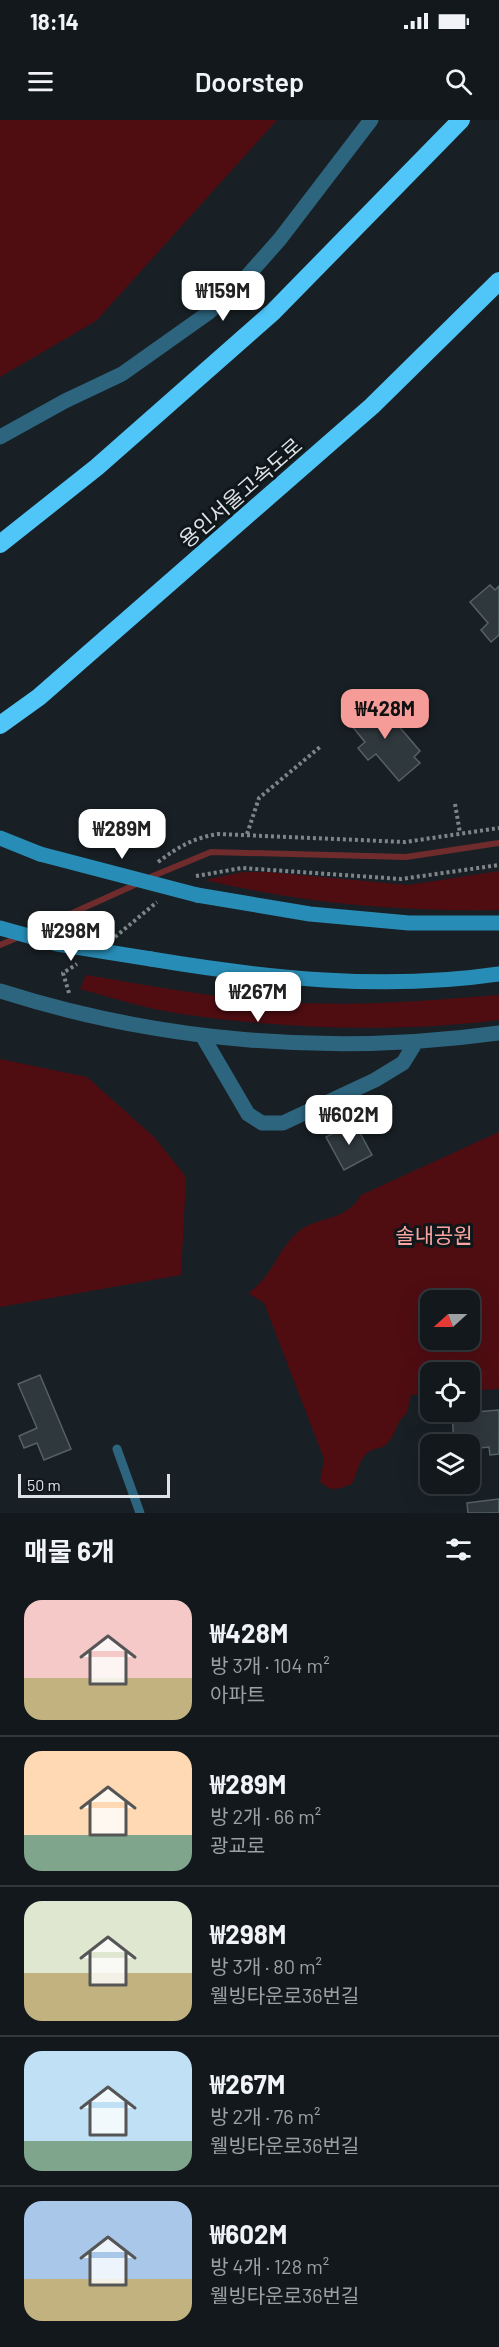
<!DOCTYPE html>
<html lang="ko">
<meta charset="utf-8">
<style>
:root{--surface:#12181c;--page:#1b2125;--text:#f1f3f6;--muted:#9ca0a3;--line:#31373b;--accent:#f59b98}
body{margin:0;font-family:Barlow,"Noto Sans KR",sans-serif;background:var(--page);color:var(--text);height:100vh;display:flex;flex-direction:column;font-size:22px;white-space:nowrap}
*{box-sizing:border-box;margin:0}
p{font-size:20px;color:var(--muted)}
.icon{flex:none;width:33px;height:33px;fill:none;stroke:currentColor;stroke-width:2;stroke-linecap:round;stroke-linejoin:round}
.map{position:relative;height:1393px;overflow:hidden}
.drawer{display:flex;flex-direction:column;background:var(--surface);flex:1}
.drawer>*{flex:none}
.needle{width:39px;rotate:249deg}
.fabs{position:absolute;left:420px;top:1170px;display:grid;gap:12px}
.fabs a{display:grid;place-items:center;width:60px;height:60px;border-radius:12px;background:var(--surface);box-shadow:0 6px 24px #0002,0 0 0 2px var(--line);font-size:30px}
.scale{position:absolute;left:18px;bottom:15px;width:152px;box-sizing:border-box;padding-left:6px;border:3px solid #dde3e6;border-top:0;font-size:16px;line-height:21px;white-space:nowrap;color:#dde3e6;-webkit-text-stroke:4px #0f171b;paint-order:stroke}
.price{position:absolute;translate:-50% -51px;padding:0 14px;border-radius:12px;background:#fff;color:#222;font-size:20px;line-height:39px;filter:drop-shadow(0 2px 3px #0008)}
.price::after{content:'';position:absolute;left:50%;top:36px;width:18px;height:14px;margin-left:-9px;background:inherit;clip-path:polygon(0 0,100% 0,50% 100%)}
.price.on{background:var(--accent);color:#111}
ul{padding:0;list-style:none}
li{display:flex;align-items:center;gap:18px;height:150px;padding:0 24px}
li+li{border-top:2px solid var(--line)}
li span{display:grid;place-items:center;flex:none;width:168px;height:120px;border-radius:18px;color:#555}
li>.icon{margin-inline-start:auto}
span .icon{width:72px;height:72px;fill:#fffc;stroke-width:1}
li b{font-size:26px}
h2{display:flex;justify-content:space-between;align-items:center;height:72px;padding:0 24px;font-size:26px}
.status{display:flex;justify-content:space-between;align-items:center;height:42px;padding:0 30px;background:var(--surface);direction:ltr}
.status svg{height:16px;fill:currentColor}
header{display:flex;justify-content:space-between;align-items:center;height:78px;padding:0 24px;background:var(--surface);font-size:27px;font-weight:600}
.map>svg:first-child{display:block}
.green{fill:#4f0d12;fill-rule:evenodd}
.lines{fill:none;stroke-linecap:round;stroke-linejoin:round}
.stream{stroke:#702b2c;stroke-width:6}
.building{fill:#2f383d;stroke:#566065;stroke-width:1.5}
.path{stroke:#7e8589;stroke-width:4;stroke-dasharray:3 3;stroke-linecap:butt}
.lane{stroke:#2d657f;stroke-width:9}
.street{stroke:#2d657f;stroke-width:15}
.secondary{stroke:#288db6;stroke-width:15}
.highway{stroke:#4fc5f8;stroke-width:18}
.secondary-bridge{stroke:#288db6;stroke-width:15}
.labels{text-anchor:middle;dominant-baseline:central;stroke-width:6;stroke-linejoin:round;paint-order:stroke}
.street-label{font-size:21px;fill:#dde3e6;stroke:#0f171b}
.park-label{font-size:21px;fill:#fba5a1;stroke:#0f171b}
</style>
<div class="status"><b>18:14</b><svg viewBox="0 0 49 12"><path d="M0 12V9h3v3zM5 12V6h3v6zM10 12V3h3v9zM15 12V0h3v12zM26 1h20v11H26zM47 4h2v5h-2z"/></svg></div>
<header><svg class="icon" aria-label="menu" viewBox="0 0 24 24"><path d="M4 6h16M4 12h16M4 18h16"/></svg>Doorstep<svg class="icon" aria-label="search" viewBox="0 0 24 24"><circle cx="10" cy="10" r="6"/><path d="M15 15l6 6"/></svg></header>
<div class="map">
<svg width="499" height="1393" viewBox="0 0 499 1393">
<rect width="100%" height="100%" fill="#182025"/>
<!-- green -->
<path class="green" d="M0,0H277L96,201L0,257Z
M499,751V790C400,792 301,783 205,760L243,752H267L408,765Z
M86,855C158,867 230,881 303,883C368,886 434,880 499,875V900C395,913 286,909 181,894C147,889 113,878 80,869Z
M0,939L87,957L155,1018L186,1057L181,1155L0,1187Z
M499,1012V1269L470,1271V1252H430V1273L411,1275L407,1293C396,1302 397,1310 390,1320C384,1329 378,1327 370,1331C360,1336 357,1354 352,1364C339,1369 330,1373 320,1361L324,1339L264,1183L248,1173C271,1159 278,1129 298,1112C318,1095 345,1103 361,1075ZM430,1180H470V1220H430Z"/>
<g class="lines">
<!-- stream -->
<path class="stream" d="M148,758L211,732L406,737L499,723
M28,813L139,763
M0,825L19,817"/>
</g>
<!-- building -->
<path class="building" d="M490,465L495,470L499,466V515L491,522L481,510L488,503L470,482Z
M378,582L420,631L414,637L420,643L399,661L376,634L368,640L358,628L365,622L347,600L367,583L372,588Z
M354,1002L372,1035L344,1050L326,1017Z
M40,1255L71,1329L44,1340L37,1323L24,1328L19,1316L37,1308L18,1264Z
M499,1290V1334L490,1335L489,1327L470,1329V1324H454L452,1294Z
M499,1379V1393H468L467,1383Z"/>
<g class="lines">
<!-- path -->
<path class="path" d="M455,684L460,713
M247,714L259,678L320,627
M158,742C178,727 193,718 218,714L405,722L499,708
M196,756L242,748L401,759L499,745
M115,817L157,782
M69,873L63,853L77,844"/>
<!-- lane -->
<path class="lane" d="M117,1329L140,1393"/>
<!-- street -->
<path class="street" d="M0,317L65,281L122,254L208,193L242,162L280,119L371,0
M0,871C160,922 332,936 499,913
M203,917L248,994L262,1003H283L375,960L403,943L416,922"/>
<!-- secondary -->
<path class="secondary" d="M0,718L40,734
M197,775L310,794L409,803H499
M151,839C265,858 384,871 499,854"/>
<!-- highway -->
<path class="highway" d="M0,424L97,347L273,192L461,0
M0,605L39,577L372,286L499,161"/>
<!-- secondary-bridge -->
<path class="secondary-bridge" d="M40,734L197,775
M0,808L57,824L151,839"/>
</g>
<g class="labels">
<!-- street labels -->
<g class="street-label">
<text transform="translate(240 372) rotate(-41)">용인서울고속도로</text>
</g>
<!-- park labels -->
<g class="park-label">
<text x="434" y="1114">솔내공원</text>
</g>
</g>
</svg>
<div class="fabs">
<a><svg class="needle" viewBox="-14 -14 28 28"><path d="M0-13l5 13h-10z" fill="#e53935"/><path d="M0 13l5-13h-10z" fill="#9ca0a3"/></svg></a>
<a><svg class="icon" aria-label="locate" viewBox="0 0 24 24"><circle cx="12" cy="12" r="6"/><path d="M12 2v4M12 18v4M2 12h4M18 12h4"/></svg></a>
<a><svg class="icon" aria-label="layers" viewBox="0 0 24 24"><path d="M12 4l9 5-9 5-9-5zM3 14l9 5 9-5"/></svg></a>
</div>
<div class="scale">50 m</div>
<b class="price" style="left:223px;top:202px">₩159M</b>
<b class="price on" style="left:385px;top:620px">₩428M</b>
<b class="price" style="left:122px;top:740px">₩289M</b>
<b class="price" style="left:71px;top:842px">₩298M</b>
<b class="price" style="left:258px;top:903px">₩267M</b>
<b class="price" style="left:349px;top:1026px">₩602M</b>
</div>
<section class="drawer">
<h2>매물 6개<svg class="icon" aria-label="filters" viewBox="0 0 24 24"><path d="M4 7h16M4 17h16"/><circle cx="9" cy="7" r="2"/><circle cx="15" cy="17" r="2"/></svg></h2>
<ul>
<li><span style="background:linear-gradient(#f6c9c9 65%,#c2b280 0)"><svg class="icon" aria-label="home" viewBox="0 0 24 24"><path d="M3 11l9-7 9 7M6 9v11h12V9"/></svg></span><div><b>₩428M</b><p>방 3개 · 104 m²</p><p>아파트</p></div></li>
<li><span style="background:linear-gradient(#ffd9b3 70%,#7fa58c 0)"><svg class="icon" aria-label="home" viewBox="0 0 24 24"><path d="M3 11l9-7 9 7M6 9v11h12V9"/></svg></span><div><b>₩289M</b><p>방 2개 · 66 m²</p><p>광교로</p></div></li>
<li><span style="background:linear-gradient(#dfe7d0 60%,#c2b280 0)"><svg class="icon" aria-label="home" viewBox="0 0 24 24"><path d="M3 11l9-7 9 7M6 9v11h12V9"/></svg></span><div><b>₩298M</b><p>방 3개 · 80 m²</p><p>웰빙타운로36번길</p></div></li>
<li><span style="background:linear-gradient(#bfe0f5 75%,#7fa58c 0)"><svg class="icon" aria-label="home" viewBox="0 0 24 24"><path d="M3 11l9-7 9 7M6 9v11h12V9"/></svg></span><div><b>₩267M</b><p>방 2개 · 76 m²</p><p>웰빙타운로36번길</p></div></li>
<li><span style="background:linear-gradient(#a9c7e8 65%,#c2b280 0)"><svg class="icon" aria-label="home" viewBox="0 0 24 24"><path d="M3 11l9-7 9 7M6 9v11h12V9"/></svg></span><div><b>₩602M</b><p>방 4개 · 128 m²</p><p>웰빙타운로36번길</p></div></li>
</ul>
</section>
